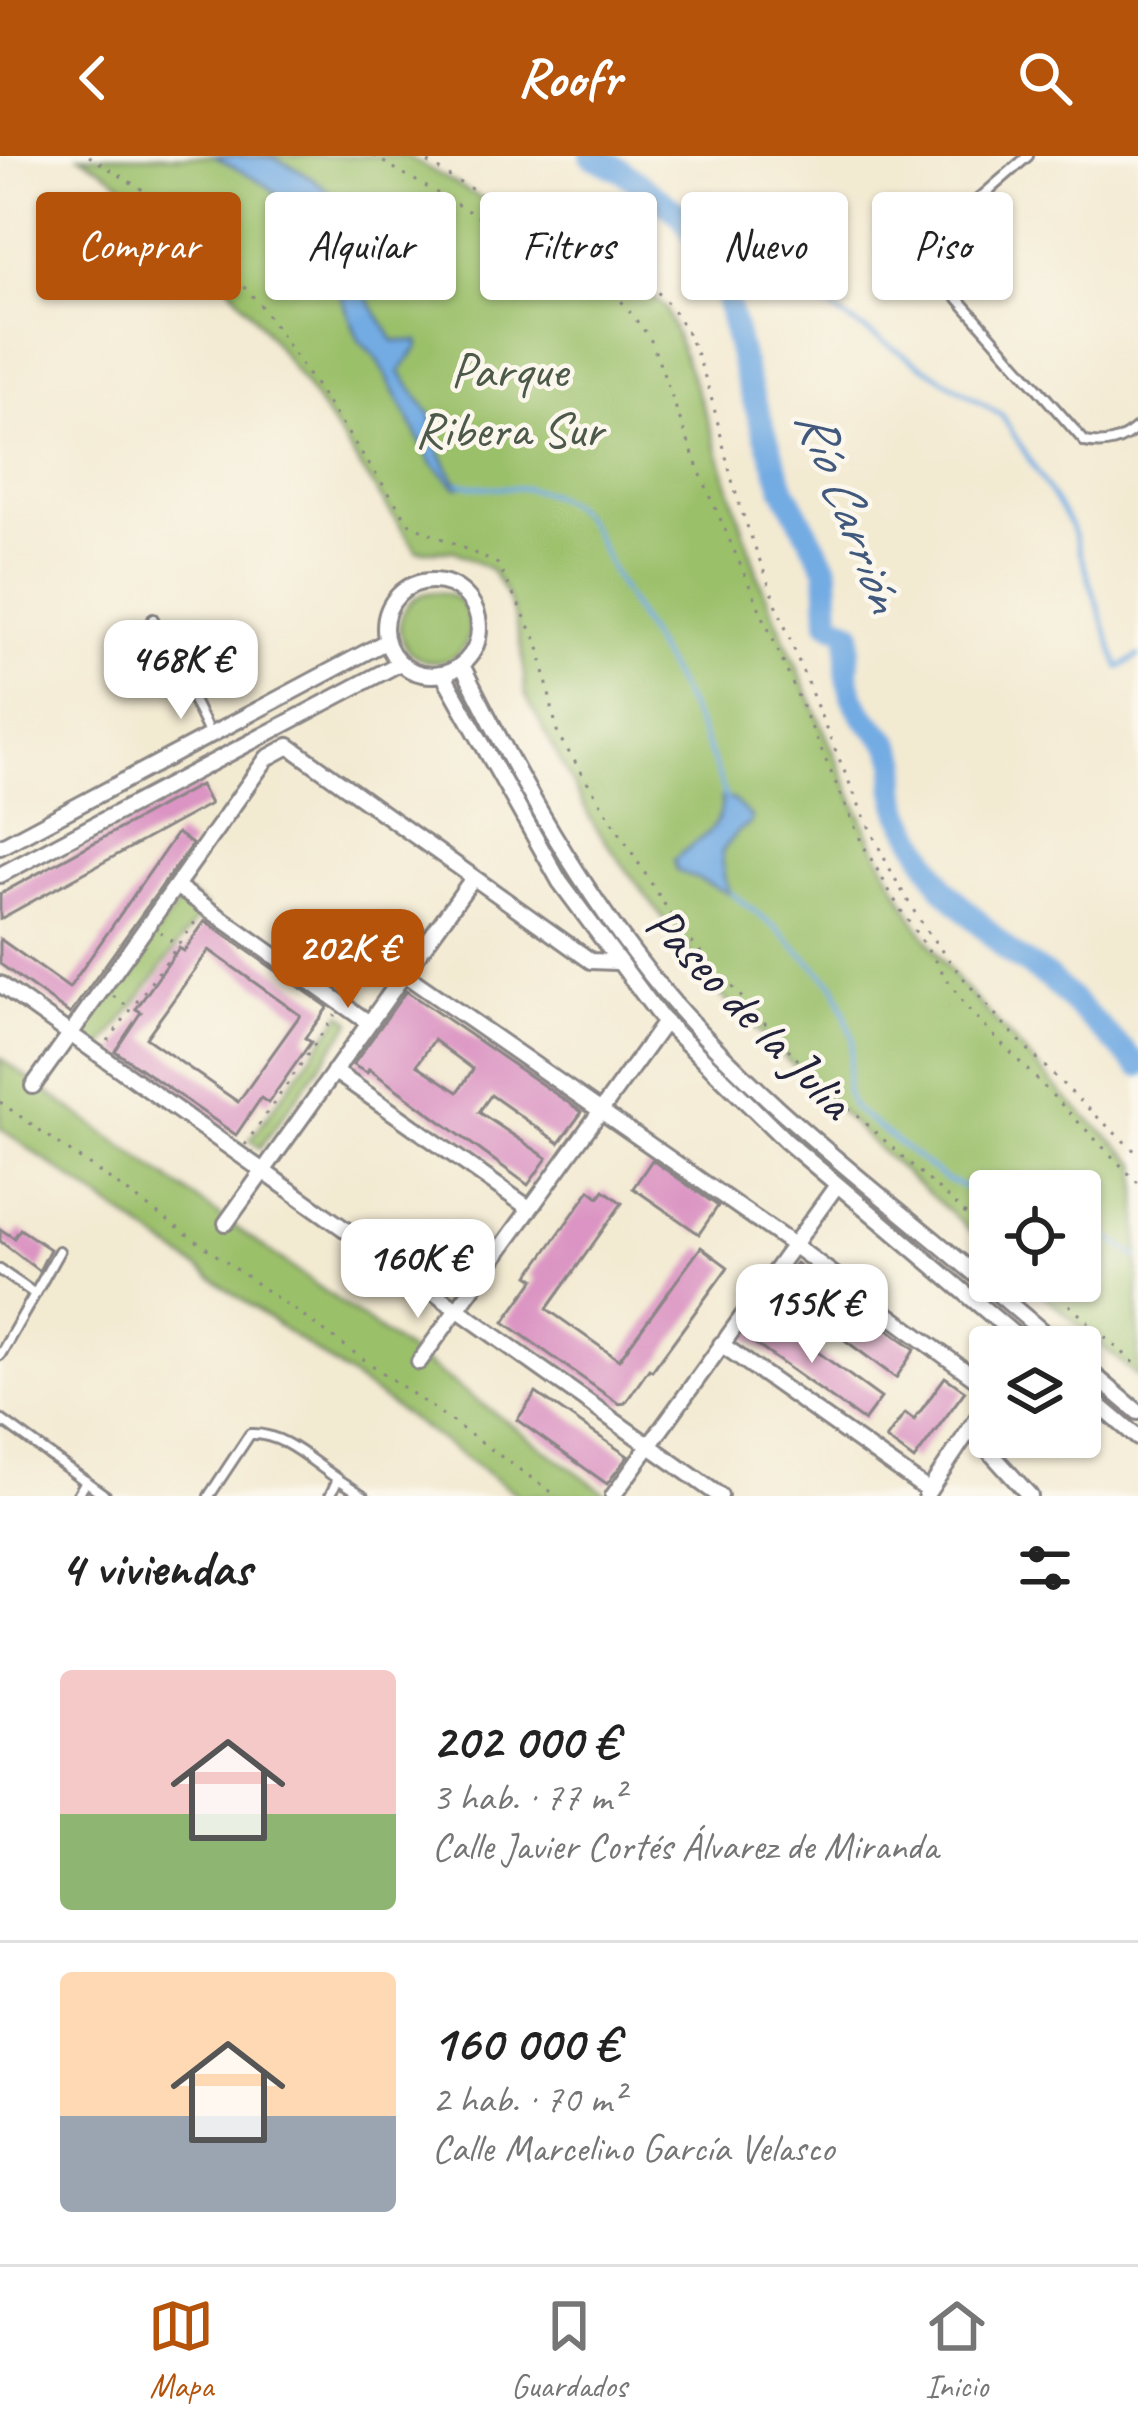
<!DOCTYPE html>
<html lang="es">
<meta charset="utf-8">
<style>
:root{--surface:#fff;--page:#f6f6f6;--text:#222;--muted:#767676;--line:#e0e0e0;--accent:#b45309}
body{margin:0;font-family:Caveat,sans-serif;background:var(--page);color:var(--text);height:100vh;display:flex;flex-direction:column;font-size:45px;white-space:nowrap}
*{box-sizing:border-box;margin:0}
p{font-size:39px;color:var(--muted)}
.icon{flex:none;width:66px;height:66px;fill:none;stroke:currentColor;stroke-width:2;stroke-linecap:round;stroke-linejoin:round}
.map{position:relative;height:1340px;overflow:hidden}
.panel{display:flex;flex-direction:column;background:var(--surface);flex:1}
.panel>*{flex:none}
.banner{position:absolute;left:36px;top:36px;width:1068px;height:108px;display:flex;gap:24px}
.buttons{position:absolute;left:969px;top:1014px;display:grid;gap:24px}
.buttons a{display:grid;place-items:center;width:132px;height:132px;border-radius:12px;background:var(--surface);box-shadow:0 3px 9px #0004;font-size:60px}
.price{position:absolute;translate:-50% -102px;padding:0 27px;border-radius:24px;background:#fff;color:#222;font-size:39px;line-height:78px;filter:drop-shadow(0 3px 6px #0008)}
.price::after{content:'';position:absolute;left:50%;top:72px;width:36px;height:27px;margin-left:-18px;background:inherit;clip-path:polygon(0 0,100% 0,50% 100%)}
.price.active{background:var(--accent);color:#fff}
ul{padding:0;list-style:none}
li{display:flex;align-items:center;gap:36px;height:300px;padding:0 60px}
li+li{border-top:3px solid var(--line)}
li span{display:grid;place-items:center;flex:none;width:336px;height:240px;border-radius:12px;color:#555}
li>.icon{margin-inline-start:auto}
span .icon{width:144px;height:144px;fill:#fffc;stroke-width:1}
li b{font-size:51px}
h2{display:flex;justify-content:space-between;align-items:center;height:144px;padding:0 60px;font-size:51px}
.tag{padding:0 42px;border-radius:12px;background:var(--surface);box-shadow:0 3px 9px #0004;font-size:42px;line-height:108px}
.tag.active{background:var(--accent);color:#fff}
header{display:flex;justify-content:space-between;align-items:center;height:156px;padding:0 60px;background:var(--accent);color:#fff;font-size:54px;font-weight:700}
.tab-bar{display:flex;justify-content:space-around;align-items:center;height:168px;border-top:3px solid var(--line);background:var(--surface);font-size:33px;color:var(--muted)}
.tab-bar a{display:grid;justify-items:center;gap:6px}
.tab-bar .active{color:var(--accent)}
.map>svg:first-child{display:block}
.green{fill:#9bc06a;stroke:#5e7152;stroke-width:3}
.water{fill:#73ace3;stroke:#4a678f;stroke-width:3}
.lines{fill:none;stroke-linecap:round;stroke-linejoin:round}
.stream{stroke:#73ace3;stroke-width:4.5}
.river{stroke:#73ace3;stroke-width:24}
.building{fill:#db94c3;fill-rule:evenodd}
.lane-casing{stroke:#8a8686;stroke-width:14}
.street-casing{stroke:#8a8686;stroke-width:20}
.path{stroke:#8a8686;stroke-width:3;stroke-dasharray:3 9;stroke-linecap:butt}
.lane{stroke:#fff;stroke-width:8}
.street{stroke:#fff;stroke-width:14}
.labels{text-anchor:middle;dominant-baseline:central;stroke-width:9;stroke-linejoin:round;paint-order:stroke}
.park-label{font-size:51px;fill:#4c594b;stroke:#fbf7ec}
.street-label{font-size:51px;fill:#22223b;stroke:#fbf7ec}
.water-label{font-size:54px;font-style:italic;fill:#42597e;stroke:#fbf7ec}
</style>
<header><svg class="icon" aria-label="back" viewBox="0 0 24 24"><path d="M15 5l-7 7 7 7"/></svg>Roofr<svg class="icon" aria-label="search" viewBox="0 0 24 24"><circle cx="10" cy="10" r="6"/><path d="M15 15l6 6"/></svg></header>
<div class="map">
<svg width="1138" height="1340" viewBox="0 0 1138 1340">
<rect width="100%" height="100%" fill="#fbf7ec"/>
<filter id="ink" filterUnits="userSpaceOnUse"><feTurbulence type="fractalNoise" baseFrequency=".00833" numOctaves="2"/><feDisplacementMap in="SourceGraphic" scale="24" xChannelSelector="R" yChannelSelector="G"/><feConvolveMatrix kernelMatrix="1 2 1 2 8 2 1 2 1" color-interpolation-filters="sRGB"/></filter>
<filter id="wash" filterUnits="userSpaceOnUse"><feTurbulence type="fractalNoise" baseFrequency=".004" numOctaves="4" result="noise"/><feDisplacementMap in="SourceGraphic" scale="48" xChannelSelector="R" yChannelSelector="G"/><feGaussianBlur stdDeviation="2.7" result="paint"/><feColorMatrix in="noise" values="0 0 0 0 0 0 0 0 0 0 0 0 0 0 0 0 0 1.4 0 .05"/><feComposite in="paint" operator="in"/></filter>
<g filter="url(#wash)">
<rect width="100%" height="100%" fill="#f3ead2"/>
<!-- green -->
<path class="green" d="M80,0H406L642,132L666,153L710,270L760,425L873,688L916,767L953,819L1068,944L1138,1008V1221L1028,1125H1080V1035H990V1092L877,992L716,834L595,671L525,538L523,503L514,460L506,438L491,414L454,395H417C325,263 223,80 80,0Z
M400 471a35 35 0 1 1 70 0a35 35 0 1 1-70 0Z
M186,737L206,751L98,898L78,884Z
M342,857L352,865L260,992L250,984Z
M0,902L610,1340H519L0,972Z"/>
<!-- water -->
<path class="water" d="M214,0C232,0 257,0 273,2C321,21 363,60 378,110L377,118L363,128L366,140L394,185H418L419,190L400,216L432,261L433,283L448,312L455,324L465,329L456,331L431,306L378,204L359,184L317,81L269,31Z
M722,642L733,644L751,661L750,668L737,676L722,696L724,721L731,738L677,714L674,704C697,681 722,678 722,642Z"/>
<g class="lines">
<!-- stream -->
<path class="stream" d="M681,59L1002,260L1071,370L1119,512L1138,500
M460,327C498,338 525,322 566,346C594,362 604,403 620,430C663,506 699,557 726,643
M731,737L777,773L835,830L853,883L846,935L853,952L945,1023L990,1041
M1080,1064L1138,1101"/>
<!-- river -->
<path class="river" d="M592,0L622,15L681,59L721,120L746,221L784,333L827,413L829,465L850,476L847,516L852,540L862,558L890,588L898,606L895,631L901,657L943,732L1010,797L1049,822L1138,909"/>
</g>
<g id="blocks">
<!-- building -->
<path class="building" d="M200,629L210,648L0,763V738Z
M177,677L192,688L70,858L0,808V783L69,832Z
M205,765L328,851L305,882L311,886L268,947L261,942L236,979L115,895L141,856L136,853L179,792L184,795ZM209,794L300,859L238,946L146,882Z
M406,835L582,956L559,987L491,939L479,956L547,1002L528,1029L369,913L367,917L353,909ZM434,884L473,913L458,936L417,909Z
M652,1004L718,1050L699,1078L633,1032Z
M590,1034L599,1041L604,1034L622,1047L547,1153L619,1204L701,1091L728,1111L652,1215L649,1213L625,1247L619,1248L504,1166L535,1123L529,1119Z
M0,1073L14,1082L20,1073L50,1093L39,1115L0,1085Z
M796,1107L915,1193L896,1222L776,1133Z
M761,1155L881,1242L864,1265L744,1180Z
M945,1221L965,1235L914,1304L886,1283L905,1257L914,1264Z
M536,1237L628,1300L607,1328L517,1264Z"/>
</g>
</g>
<g filter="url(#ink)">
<use href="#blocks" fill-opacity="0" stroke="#8a8686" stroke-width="3"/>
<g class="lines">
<!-- lane casing -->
<g class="lane-casing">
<path id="lane" d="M1028,0L942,75L934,98L941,123L1085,286C1106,290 1121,286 1138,271
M153,463L209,577
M0,1114L35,1138L0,1199
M35,1138L59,1095
M0,1263L106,1340
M338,1323L364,1340
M77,1340L86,1325
M209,1340L250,1278C283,1276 312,1306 338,1323L330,1340"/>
</g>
<!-- street casing -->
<g class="street-casing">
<path id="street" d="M385 472a47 47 0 1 1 94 0a47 47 0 1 1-94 0Z
M462,509C518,622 581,735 662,833C738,924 831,999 922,1074C969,1112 1014,1152 1061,1191
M443,518L560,726L661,862L786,985L1029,1191
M0,691L387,485
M0,719L400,507
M176,730L369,867
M404,818L792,1088L990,1233
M0,828L720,1340
M334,915L529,1052
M33,930L267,602L289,590L591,805L616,806
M226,1067L473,722
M721,1188L929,1335
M419,1206L665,866
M1080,1207L1138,1256
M1080,1233L1138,1282
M970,1274L1030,1340
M926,1339L990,1243
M613,1340L837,1029"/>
</g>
<!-- path -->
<path class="path" d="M89,0L165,48L259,147L410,368L498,408L538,487L558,579L680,773L809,916L990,1080
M373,0L619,142L650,182L698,312L862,687L898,750L966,851L1138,1027
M418,0L453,23L655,134C710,183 717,285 741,353C771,436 803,519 838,600C862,658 894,729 930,779C987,858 1066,933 1138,998
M160,776L176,788
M113,840L130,852
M108,885L198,762
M0,946L557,1340
M245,989L335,859
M1042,1125L1138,1210"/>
<!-- lane -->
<use href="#lane" class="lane"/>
<!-- street -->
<use href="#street" class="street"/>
</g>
</g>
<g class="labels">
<!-- park labels -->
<g class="park-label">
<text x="509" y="214">Parque<tspan x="509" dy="59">Ribera Sur</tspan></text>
</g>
<!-- street labels -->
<g class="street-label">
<text transform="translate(750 856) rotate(46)">Paseo de la Julia</text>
</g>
<!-- water labels -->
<g class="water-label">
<text transform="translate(850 353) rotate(69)">Río Carrión</text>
</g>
</g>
</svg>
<div class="buttons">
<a><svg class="icon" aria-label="locate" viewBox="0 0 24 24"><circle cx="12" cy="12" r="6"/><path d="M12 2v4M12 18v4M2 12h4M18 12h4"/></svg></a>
<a><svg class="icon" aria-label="layers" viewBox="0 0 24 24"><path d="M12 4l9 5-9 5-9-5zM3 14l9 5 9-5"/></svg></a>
</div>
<b class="price" style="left:181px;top:566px">468K €</b>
<b class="price active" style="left:348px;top:855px">202K €</b>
<b class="price" style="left:418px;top:1165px">160K €</b>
<b class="price" style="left:812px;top:1210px">155K €</b>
<div class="banner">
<a class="tag active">Comprar</a>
<a class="tag">Alquilar</a>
<a class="tag">Filtros</a>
<a class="tag">Nuevo</a>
<a class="tag">Piso</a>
</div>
</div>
<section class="panel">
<h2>4 viviendas<svg class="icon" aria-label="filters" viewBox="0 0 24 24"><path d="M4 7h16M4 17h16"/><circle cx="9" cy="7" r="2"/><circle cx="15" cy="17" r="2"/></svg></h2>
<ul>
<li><span style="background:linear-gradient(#f6c9c9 60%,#8fb573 0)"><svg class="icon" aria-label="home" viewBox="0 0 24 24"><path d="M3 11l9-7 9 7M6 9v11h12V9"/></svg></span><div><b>202 000 €</b><p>3 hab. · 77 m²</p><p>Calle Javier Cortés Álvarez de Miranda</p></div></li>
<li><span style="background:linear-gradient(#ffd9b3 60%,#9aa5b1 0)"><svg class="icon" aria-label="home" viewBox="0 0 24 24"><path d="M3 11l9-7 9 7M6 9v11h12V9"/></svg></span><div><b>160 000 €</b><p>2 hab. · 70 m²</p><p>Calle Marcelino García Velasco</p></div></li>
</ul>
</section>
<nav class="tab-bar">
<a class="active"><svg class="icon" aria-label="map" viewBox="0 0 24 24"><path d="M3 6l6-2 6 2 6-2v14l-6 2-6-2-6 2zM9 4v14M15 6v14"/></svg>Mapa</a>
<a><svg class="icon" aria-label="saved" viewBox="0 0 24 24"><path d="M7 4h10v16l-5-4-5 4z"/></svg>Guardados</a>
<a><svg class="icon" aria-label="home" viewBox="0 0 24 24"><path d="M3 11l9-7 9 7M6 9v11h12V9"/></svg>Inicio</a>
</nav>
